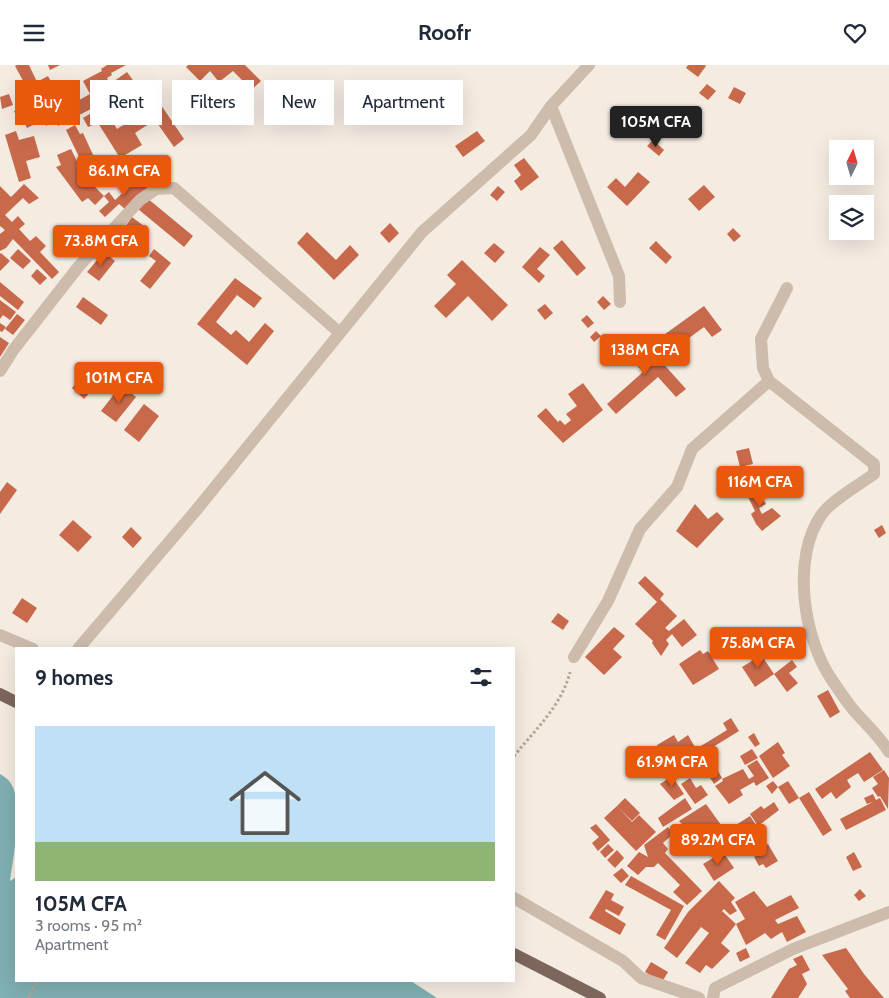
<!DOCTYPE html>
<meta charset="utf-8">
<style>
:root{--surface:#fff;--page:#f2f2f3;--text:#1f2937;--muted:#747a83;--line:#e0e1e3;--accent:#ea580c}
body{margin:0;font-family:Cabin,sans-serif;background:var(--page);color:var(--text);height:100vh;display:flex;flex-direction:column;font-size:19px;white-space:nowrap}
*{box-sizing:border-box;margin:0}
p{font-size:16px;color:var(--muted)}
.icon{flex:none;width:28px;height:28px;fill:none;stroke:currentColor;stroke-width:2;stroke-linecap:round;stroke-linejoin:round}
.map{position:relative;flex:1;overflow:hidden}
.details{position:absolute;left:15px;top:582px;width:500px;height:335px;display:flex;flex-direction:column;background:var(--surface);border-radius:0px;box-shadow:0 5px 20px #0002}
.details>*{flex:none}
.top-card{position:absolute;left:15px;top:15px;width:500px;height:45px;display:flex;gap:10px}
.needle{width:32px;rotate:5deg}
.buttons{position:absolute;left:829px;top:75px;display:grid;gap:10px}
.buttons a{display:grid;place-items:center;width:45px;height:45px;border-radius:0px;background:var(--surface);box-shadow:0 5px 20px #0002;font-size:25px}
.price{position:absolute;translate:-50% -42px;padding:0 11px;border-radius:5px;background:var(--accent);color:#fff;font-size:16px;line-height:32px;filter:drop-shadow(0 1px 2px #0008)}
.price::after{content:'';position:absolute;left:50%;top:30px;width:15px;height:11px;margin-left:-8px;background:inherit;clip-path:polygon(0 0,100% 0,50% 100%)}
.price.active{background:#222;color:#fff}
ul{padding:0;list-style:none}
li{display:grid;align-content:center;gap:10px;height:265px;padding:0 20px}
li+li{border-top:1px solid var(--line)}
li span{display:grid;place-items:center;height:155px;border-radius:0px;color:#555}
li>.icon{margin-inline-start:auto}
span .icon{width:90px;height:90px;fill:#fffc;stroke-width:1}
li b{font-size:21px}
h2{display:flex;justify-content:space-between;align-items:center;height:60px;padding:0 20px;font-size:21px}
.pill{padding:0 18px;border-radius:0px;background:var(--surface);box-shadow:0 5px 20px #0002;font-size:18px;line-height:45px}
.pill.active{background:var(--accent);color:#fff}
header{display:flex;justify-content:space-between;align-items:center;height:65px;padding:0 20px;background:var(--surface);font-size:22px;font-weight:700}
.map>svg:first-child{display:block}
.water{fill:#7fb0b2}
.building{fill:#c8694b}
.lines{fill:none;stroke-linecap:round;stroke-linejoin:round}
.path{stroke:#b9a596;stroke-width:3;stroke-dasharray:2.5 2.5;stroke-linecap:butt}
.minor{stroke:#cdbbac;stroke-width:12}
.major{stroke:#7d675c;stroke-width:12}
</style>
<header><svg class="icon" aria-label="menu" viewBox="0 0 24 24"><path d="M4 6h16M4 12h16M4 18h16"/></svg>Roofr<svg class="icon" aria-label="heart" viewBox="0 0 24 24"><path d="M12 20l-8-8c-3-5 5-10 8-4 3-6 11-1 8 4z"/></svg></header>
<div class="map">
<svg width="889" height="933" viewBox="0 0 889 933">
<rect width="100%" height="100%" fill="#f4ebe1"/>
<!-- water -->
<path class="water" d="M0,709C3,711 7,713 9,716C25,733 13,794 10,816L16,812V916H411L437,933H0Z"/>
<!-- building -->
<path class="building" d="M17,0H29L37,17L48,11L65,43L90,29L83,16L102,6L101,4L107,0H126L111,8L112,10L107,13L110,19L127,7L135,18L118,30L58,61L56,55L46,61L43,55L27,63L22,53L18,55L14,46L25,41L29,50L39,45L15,1Z
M48,0H60L50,5Z
M188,0H245L261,16L230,45L223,37L244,17L233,6L219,17L210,6L200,16L186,2Z
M688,0H705L706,1L698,12L686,3Z
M707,19L716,26L708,35L699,28Z
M734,22L746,28L740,39L728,33Z
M9,29L13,40L2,44L0,32Z
M159,37L184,74L174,82L155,55L135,68L142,80L120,93L98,58L88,62L83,53L103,41L117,64L139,50L135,43L142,39L146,45Z
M75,60L80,69L83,68L94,92L82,98L66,65Z
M16,66L19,75L34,71L40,92L26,96L31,113L19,117L5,70Z
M477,66L485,76L463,92L455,81Z
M653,75L664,85L659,91L647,81Z
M71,84L84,111L104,131L95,140L88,133L82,137L56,102L61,100L57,90Z
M524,93L539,112L521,126L514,116L521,110L514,100Z
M638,107L650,117L627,141L607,122L616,113L625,122Z
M139,113L148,123L125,144L119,139L105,152L99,146L109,137L104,131L109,127L115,135Z
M24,119L39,133L29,139L23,133L5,150L12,157L18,151L25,159L19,164L30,176L36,171L46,181L40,187L59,207L52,214L13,174L6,183L0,186V169L5,165L0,161V121L11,132Z
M704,120L715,132L699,146L688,134Z
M498,121L505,127L497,136L490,130Z
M147,133L193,171L184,182L138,144Z
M132,152L144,161L131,178L119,170Z
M390,158L399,168L389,178L380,168Z
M733,163L741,171L734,177L727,169Z
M307,167L336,195L350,180L359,190L334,215L297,178Z
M562,175L586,203L577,211L553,183Z
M656,176L672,192L666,199L649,183Z
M494,178L505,187L495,198L484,188Z
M540,182L550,190L537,204L545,211L539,218L522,202Z
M18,184L31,196L23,204L10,193Z
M154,184L171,198L150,224L140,216L156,196L149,191Z
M104,187L115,196L99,216L87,207Z
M1,188L10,196L0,206V189Z
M462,195L508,240L492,256L468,231L446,253L434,241L456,219L447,210Z
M37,204L47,213L40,220L31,211Z
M235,213L262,233L254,243L237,230L216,257L231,270L236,265L249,277L265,258L274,266L247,300L197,259Z
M0,217L24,237L18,245L0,231Z
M603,231L611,239L604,245L597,237Z
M83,232L108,250L101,260L76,242Z
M0,235L16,247L10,255L3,250L0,254Z
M545,239L553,248L545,255L537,245Z
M704,241L722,265L712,272L704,262L681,279L686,285L676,292L661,272Z
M17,249L25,255L13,270L5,264Z
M587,250L594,258L588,263L581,255Z
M0,258L6,262L2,267L0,266Z
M596,266L601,271L594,277L590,272Z
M0,272L9,278L0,292Z
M641,274L686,324L676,332L658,312L616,349L607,339L643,307L625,288Z
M94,299L106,310L84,334L72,323Z
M583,318L603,345L563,378L537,351L546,343L558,357L560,355L565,360L571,355L566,349L577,341L568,329Z
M121,320L136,332L116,357L101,346Z
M144,339L159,351L139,377L124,365Z
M749,383L753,399L740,402L736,386Z
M7,417L17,425L0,449V427Z
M753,418L766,439L759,443L762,449L772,443L781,451L762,466L756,459L751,449L755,446L743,422Z
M695,439L708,454L717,447L724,454L697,483L676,466Z
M73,455L92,472L78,487L59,470Z
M882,460L886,468L879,473L874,465Z
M131,462L142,473L133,483L122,472Z
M645,511L664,529L660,534L677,551L665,563L669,566L684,554L697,570L682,582L672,569L666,575L669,579L661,591L652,578L653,576L635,559L657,537L638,518Z
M22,533L37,543L27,558L12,548Z
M558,548L569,556L563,565L551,557Z
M614,562L625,571L613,584L622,592L604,610L585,592Z
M756,582L774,609L755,622L742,602L755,594L750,587Z
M700,585L703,589L708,586L719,604L693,620L679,599Z
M792,595L797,602L789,608L798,618L787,627L774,609Z
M828,625L840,647L830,653L817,631Z
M731,653L739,666L684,700L679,692L669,699L657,680L674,670L678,677L688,670L696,684L727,665L723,658Z
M754,668L760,679L755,682L748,672Z
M778,677L785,688L782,690L790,701L773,713L759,691Z
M752,684L758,693L745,700L740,691Z
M870,687L883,705L864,717L858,708L847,715L851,722L836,734L831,727L822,734L815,724Z
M757,695L769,713L756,721L754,717L740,725L743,730L729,739L715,721L723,716L722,714L743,704L749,714L754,711L747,701Z
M884,705L889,713L888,744L880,731L878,732L872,723L878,719L873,712Z
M718,706L722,713L714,719L709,711Z
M672,711L684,729L674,735L660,719Z
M690,713L696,723L701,720L708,730L695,739L681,719Z
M773,716L778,722L772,729L766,721Z
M788,716L799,733L809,727L832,765L823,771L799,733L789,739L778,722Z
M873,729L876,735L880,733L886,745L846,765L840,754L873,737L867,739L864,733Z
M625,733L640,748L632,756L617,741Z
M685,733L692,744L663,762L658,753Z
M774,737L779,745L758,761L750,749L761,741L764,744Z
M706,739L724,764L725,769L716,775L708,762L700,767L694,759L686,764L679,756Z
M617,741L632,757L639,750L656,767L636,786L604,753Z
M750,751L766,775L757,781L747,769L723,785L717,776L726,770L725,767Z
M596,759L610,775L598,786L592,778L599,772L590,763Z
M668,762L673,769L663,778L668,784L665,788L702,826L687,840L673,827L680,820L658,798L654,802H646L638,810L627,801L639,787L648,792L644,780Z
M608,779L614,785L605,793L600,787Z
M768,779L778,796L766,803L763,799L759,801L754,792L761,788L759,784Z
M617,785L624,793L615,803L607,795Z
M723,787L734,803L714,816L703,799Z
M854,787L862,802L853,806L846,792Z
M622,803L629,811L621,818L613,810Z
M631,811L684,841L665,875L656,870L671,845L625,820Z
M719,816L735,833L731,837L737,846L730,850L724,844L722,846L736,859L745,854L735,837L754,826L767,842L791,830L799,843L775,855L778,859L797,851L806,867L787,877L782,867L771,874L765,868L746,880L736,859L721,878L730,886L712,904L706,900L700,908L685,898L709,868L701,862L677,893L664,883L688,847Z
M860,824L866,831L859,836L854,830Z
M606,825L614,829L611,835L624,842L619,851L606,844L605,846L626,859L620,870L589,853Z
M746,883L750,892L740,897L736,888Z
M846,883L864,909L884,933H850L845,926L848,924L822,890Z
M802,890L810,905L802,909L807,919L798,933H771L789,904L797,900L793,894Z
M651,897L668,907L662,917L645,907Z"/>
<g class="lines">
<!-- path -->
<path class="path" d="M514,691C535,665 562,640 570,607
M28,933L38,916"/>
<!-- minor -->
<path class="minor" d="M551,41L619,211L620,237
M787,223L761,274L763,303L769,316L874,399V409C859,420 832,435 822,449C791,492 803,573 832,615C840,627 848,639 857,649C869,662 880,672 889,687
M0,306L14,284L79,201L140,135L156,124L174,123L340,268
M0,570L33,584
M78,584L198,443L422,167L531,70L551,41L589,0
M574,592L608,536L640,464L677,422L692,384L769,316
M514,833L623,896L641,913L699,933
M713,933L715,923L793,884L889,847"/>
<!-- major -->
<path class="major" d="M0,629L16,637
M514,889L600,933"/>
</g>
</svg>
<div class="buttons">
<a><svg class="needle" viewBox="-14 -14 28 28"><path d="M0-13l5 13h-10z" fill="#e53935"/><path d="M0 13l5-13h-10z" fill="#747a83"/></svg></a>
<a><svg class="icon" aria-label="layers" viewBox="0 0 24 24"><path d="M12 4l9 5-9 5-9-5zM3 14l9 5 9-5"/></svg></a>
</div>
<b class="price active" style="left:656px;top:83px">105M CFA</b>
<b class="price" style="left:124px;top:132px">86.1M CFA</b>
<b class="price" style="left:101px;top:202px">73.8M CFA</b>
<b class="price" style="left:645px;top:311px">138M CFA</b>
<b class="price" style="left:119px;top:339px">101M CFA</b>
<b class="price" style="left:760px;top:443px">116M CFA</b>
<b class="price" style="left:758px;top:604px">75.8M CFA</b>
<b class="price" style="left:672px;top:723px">61.9M CFA</b>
<b class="price" style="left:718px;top:801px">89.2M CFA</b>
<div class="top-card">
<a class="pill active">Buy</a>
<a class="pill">Rent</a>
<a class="pill">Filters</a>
<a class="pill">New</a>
<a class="pill">Apartment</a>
</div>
<section class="details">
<h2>9 homes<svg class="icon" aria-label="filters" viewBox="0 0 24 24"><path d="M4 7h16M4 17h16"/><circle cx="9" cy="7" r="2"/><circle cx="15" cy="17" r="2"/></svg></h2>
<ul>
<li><span style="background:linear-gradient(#bfe0f5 75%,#8fb573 0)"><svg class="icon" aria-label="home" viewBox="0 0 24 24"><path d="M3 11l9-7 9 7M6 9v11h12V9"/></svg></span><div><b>105M CFA</b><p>3 rooms · 95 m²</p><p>Apartment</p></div></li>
</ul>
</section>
</div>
